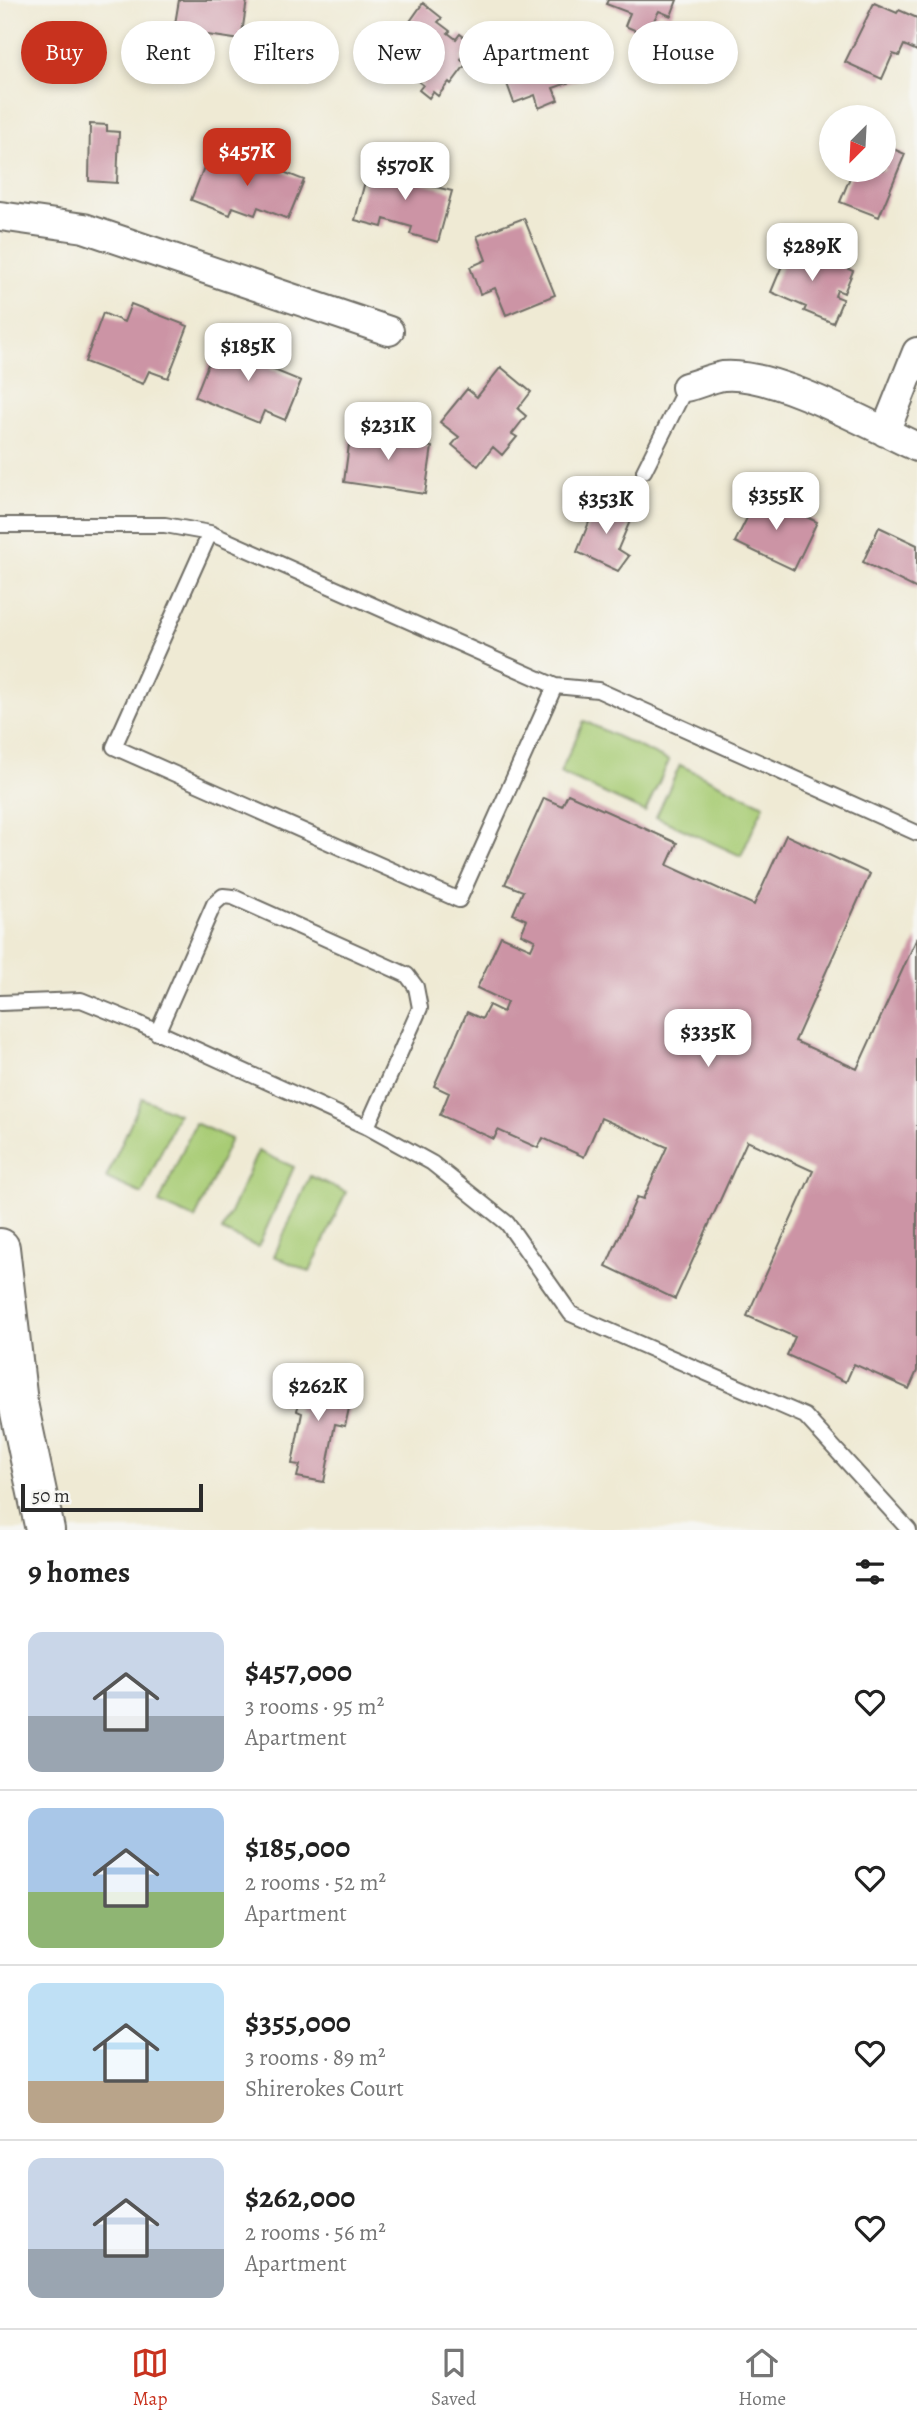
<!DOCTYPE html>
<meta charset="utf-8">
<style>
:root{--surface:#fff;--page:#f6f6f6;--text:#222;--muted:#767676;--line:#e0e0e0;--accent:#c8321e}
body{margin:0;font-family:Alegreya,serif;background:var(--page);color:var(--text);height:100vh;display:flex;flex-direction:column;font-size:26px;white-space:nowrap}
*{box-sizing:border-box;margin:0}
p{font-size:23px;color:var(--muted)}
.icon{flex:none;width:38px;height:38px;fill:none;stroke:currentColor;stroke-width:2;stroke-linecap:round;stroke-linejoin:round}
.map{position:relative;height:1530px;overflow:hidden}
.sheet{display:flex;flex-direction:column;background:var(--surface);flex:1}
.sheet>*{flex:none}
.guide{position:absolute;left:21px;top:21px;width:875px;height:63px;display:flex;gap:14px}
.needle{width:46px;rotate:204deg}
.controls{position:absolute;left:819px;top:105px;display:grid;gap:14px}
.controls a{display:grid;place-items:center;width:77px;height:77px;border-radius:50%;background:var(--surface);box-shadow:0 4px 10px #0003;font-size:35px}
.scale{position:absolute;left:21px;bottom:18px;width:182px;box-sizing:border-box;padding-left:7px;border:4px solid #2b2b2b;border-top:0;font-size:19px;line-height:24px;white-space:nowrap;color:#2b2b2b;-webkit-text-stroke:5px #f6f6f2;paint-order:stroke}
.price{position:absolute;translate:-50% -60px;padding:0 16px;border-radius:14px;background:#fff;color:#222;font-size:23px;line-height:46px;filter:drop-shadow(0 2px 4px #0008)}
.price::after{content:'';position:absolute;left:50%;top:42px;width:21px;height:16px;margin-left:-10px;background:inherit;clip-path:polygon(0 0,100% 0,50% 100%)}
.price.active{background:var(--accent);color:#fff}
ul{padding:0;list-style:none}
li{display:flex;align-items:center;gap:21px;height:175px;padding:0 28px}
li+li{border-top:2px solid var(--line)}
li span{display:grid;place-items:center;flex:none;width:196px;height:140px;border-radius:14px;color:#555}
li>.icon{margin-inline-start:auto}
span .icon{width:84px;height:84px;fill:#fffc;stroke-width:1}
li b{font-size:30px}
h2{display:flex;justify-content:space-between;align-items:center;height:84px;padding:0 28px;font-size:30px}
.pill{padding:0 24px;border-radius:32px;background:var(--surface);box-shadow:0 4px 10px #0003;font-size:24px;line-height:63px}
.pill.active{background:var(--accent);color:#fff}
.menu{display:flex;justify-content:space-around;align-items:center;height:98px;border-top:2px solid var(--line);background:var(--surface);font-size:19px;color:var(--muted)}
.menu a{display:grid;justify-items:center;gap:4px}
.menu .active{color:var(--accent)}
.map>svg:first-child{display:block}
.green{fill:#a8cc75;stroke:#6a7c50;stroke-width:2}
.building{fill:#cc94a5}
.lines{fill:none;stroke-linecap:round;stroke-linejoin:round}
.lane-casing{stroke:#706e66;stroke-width:18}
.street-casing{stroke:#706e66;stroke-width:32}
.secondary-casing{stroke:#706e66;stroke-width:42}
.lane{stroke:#fff;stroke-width:14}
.street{stroke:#fff;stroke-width:28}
.secondary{stroke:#fff;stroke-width:38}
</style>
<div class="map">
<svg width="917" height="1530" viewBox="0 0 917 1530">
<rect width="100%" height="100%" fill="#f6f6f2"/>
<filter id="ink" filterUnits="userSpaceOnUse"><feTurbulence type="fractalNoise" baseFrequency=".0143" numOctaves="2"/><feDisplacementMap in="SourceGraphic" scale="14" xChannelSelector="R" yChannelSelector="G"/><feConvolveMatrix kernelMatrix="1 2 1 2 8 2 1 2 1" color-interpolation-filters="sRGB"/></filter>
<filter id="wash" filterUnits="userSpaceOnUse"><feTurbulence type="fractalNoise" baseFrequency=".00686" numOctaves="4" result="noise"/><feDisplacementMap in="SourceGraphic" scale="28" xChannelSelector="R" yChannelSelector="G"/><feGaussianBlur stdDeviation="1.57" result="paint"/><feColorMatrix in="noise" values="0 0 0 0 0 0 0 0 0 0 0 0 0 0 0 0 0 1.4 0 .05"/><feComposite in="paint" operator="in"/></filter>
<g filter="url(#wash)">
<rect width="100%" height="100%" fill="#efead4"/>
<!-- green -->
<path class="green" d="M584,721L669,761L645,812L560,773Z
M680,765L764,805L741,856L656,817Z
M142,1098L178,1114L142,1194L106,1178Z
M195,1123L231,1139L195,1219L159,1203Z
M258,1151L294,1167L258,1247L222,1231Z
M310,1176L346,1192L310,1272L274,1256Z"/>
<g id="blocks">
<!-- building -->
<path class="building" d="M179,0H247L241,40L174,30Z
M608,0H677L671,16L659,11L646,35L625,26L630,13L606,4Z
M423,3L442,18L438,22L450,31L448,33L456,39L460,34L473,44L461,59L466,64L451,84L449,82L438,96L433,92L429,98L419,90L423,85L407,73L406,74L396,66L389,75L374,64L397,31L401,34Z
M874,3L897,13L899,10L917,18V51L904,45L899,56L893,54L882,79L845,62Z
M561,36L569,57L580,53L588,76L553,88L558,100L539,108L535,95L514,103L497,56L509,51L507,45L522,39L525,45Z
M90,124L107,125V131L119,132L117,183L89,181Z
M884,145L905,154L879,217L840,202L853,170H884Z
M208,157L240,170L245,157L304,180L288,219L258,207L255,215L233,207L230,215L191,200Z
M391,162L427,172L424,184L452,191L438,242L410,234L412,227L384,219L382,227L355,220L367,174L386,179Z
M524,218L555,295L506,315L495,288L480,294L470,267L486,260L477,236Z
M791,244L853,271L844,293L837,290L835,296L843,299L833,323L804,311L806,307L771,292Z
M131,304L188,326L168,378L149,371L143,384L85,362L103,313L124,322Z
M233,337L275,354L269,368L301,381L285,420L264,411L259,423L195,397L212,354L224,359Z
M501,367L531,392L518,409L526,416L512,434L517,437L502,455L493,447L478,466L452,445L459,437L440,422L467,389L477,397Z
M373,427L411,433L409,444L432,447L425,494L344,482L350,437L371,440Z
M759,494L817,522L794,570L735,542Z
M598,500L633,514L618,549L629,556L618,571L577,552Z
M879,527L917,545V589L863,562Z
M568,794L677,843L667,865L754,905L786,835L870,874L795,1041L857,1069L917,938V1371L909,1389L854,1364L846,1382L787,1355L795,1337L747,1316L813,1171L747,1141L675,1299L606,1266L637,1197L643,1199L667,1147L601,1118L584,1157L543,1138L538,1148L498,1130L494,1139L440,1115L449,1093L434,1086L467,1012L482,1019L489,1005L503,1012L507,1002L477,988L501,936L531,949L535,940L521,934L527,920L513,914L523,891L505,884L544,798L562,806Z
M305,1370L342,1377L338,1402L350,1404L345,1426L335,1424L324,1482L297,1477L300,1465L292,1464L302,1413L297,1411Z"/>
</g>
</g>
<g filter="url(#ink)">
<use href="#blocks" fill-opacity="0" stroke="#706e66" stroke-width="2"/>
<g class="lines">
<!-- lane casing -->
<g class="lane-casing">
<path id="lane" d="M644,471L686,387
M0,525H165L210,533L555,686L459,900L114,747L210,533
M555,686L598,690L917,833
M0,1003L81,1000L138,1023L367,1127L432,1163L507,1223L571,1314L805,1416L909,1530
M157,1033L214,904L223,896L233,897L407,975L416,987L420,1008L367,1127"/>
</g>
<!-- street casing -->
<g class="street-casing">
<path id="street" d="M0,216L84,228L389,331
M686,387C698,384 711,378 723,376C774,371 869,425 917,447
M885,432L917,352"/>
</g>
<!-- secondary casing -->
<g class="secondary-casing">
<path id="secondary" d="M0,1248L18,1403L45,1530"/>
</g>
<!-- lane -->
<use href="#lane" class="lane"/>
<!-- street -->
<use href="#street" class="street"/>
<!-- secondary -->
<use href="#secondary" class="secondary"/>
</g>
</g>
</svg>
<div class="controls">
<a><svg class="needle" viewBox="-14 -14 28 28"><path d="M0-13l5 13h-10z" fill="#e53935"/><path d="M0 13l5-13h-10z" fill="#767676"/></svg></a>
</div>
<div class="scale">50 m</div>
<b class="price active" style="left:247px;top:188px">$457K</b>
<b class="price" style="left:405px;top:202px">$570K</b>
<b class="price" style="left:812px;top:283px">$289K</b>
<b class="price" style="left:248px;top:383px">$185K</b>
<b class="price" style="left:388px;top:462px">$231K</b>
<b class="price" style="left:776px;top:532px">$355K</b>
<b class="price" style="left:606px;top:536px">$353K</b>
<b class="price" style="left:708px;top:1069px">$335K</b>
<b class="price" style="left:318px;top:1423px">$262K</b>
<div class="guide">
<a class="pill active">Buy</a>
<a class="pill">Rent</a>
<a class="pill">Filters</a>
<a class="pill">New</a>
<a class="pill">Apartment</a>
<a class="pill">House</a>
</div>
</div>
<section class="sheet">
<h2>9 homes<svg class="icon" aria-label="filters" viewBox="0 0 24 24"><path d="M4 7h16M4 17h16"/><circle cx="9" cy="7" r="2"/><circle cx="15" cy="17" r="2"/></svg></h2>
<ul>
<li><span style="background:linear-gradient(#c9d6e8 60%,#9aa5b1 0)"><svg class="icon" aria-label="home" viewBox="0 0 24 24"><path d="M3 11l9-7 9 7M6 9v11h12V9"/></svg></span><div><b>$457,000</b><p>3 rooms · 95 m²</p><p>Apartment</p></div><svg class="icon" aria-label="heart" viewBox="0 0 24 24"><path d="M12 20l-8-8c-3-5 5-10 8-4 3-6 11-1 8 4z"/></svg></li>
<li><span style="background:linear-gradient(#a9c7e8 60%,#8fb573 0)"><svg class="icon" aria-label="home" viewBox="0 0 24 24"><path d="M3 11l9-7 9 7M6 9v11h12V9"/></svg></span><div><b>$185,000</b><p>2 rooms · 52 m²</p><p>Apartment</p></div><svg class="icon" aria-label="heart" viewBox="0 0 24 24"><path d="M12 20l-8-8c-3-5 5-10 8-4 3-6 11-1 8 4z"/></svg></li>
<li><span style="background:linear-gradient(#bfe0f5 70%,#b9a48a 0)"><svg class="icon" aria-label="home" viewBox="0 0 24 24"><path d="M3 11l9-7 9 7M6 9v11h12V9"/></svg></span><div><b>$355,000</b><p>3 rooms · 89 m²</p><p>Shirerokes Court</p></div><svg class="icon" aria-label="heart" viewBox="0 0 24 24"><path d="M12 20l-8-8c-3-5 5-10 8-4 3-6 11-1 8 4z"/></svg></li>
<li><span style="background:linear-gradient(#c9d6e8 65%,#9aa5b1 0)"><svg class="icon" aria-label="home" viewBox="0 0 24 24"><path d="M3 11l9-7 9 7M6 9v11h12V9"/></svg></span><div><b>$262,000</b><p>2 rooms · 56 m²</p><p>Apartment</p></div><svg class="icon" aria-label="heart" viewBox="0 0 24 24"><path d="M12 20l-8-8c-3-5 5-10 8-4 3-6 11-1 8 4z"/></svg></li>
</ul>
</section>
<nav class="menu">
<a class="active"><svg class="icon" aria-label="map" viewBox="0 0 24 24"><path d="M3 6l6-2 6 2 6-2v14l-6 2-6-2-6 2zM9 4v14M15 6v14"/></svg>Map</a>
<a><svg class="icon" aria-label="saved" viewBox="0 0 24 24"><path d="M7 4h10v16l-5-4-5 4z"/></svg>Saved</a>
<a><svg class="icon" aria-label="home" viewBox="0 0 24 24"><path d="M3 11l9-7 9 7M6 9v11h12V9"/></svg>Home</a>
</nav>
